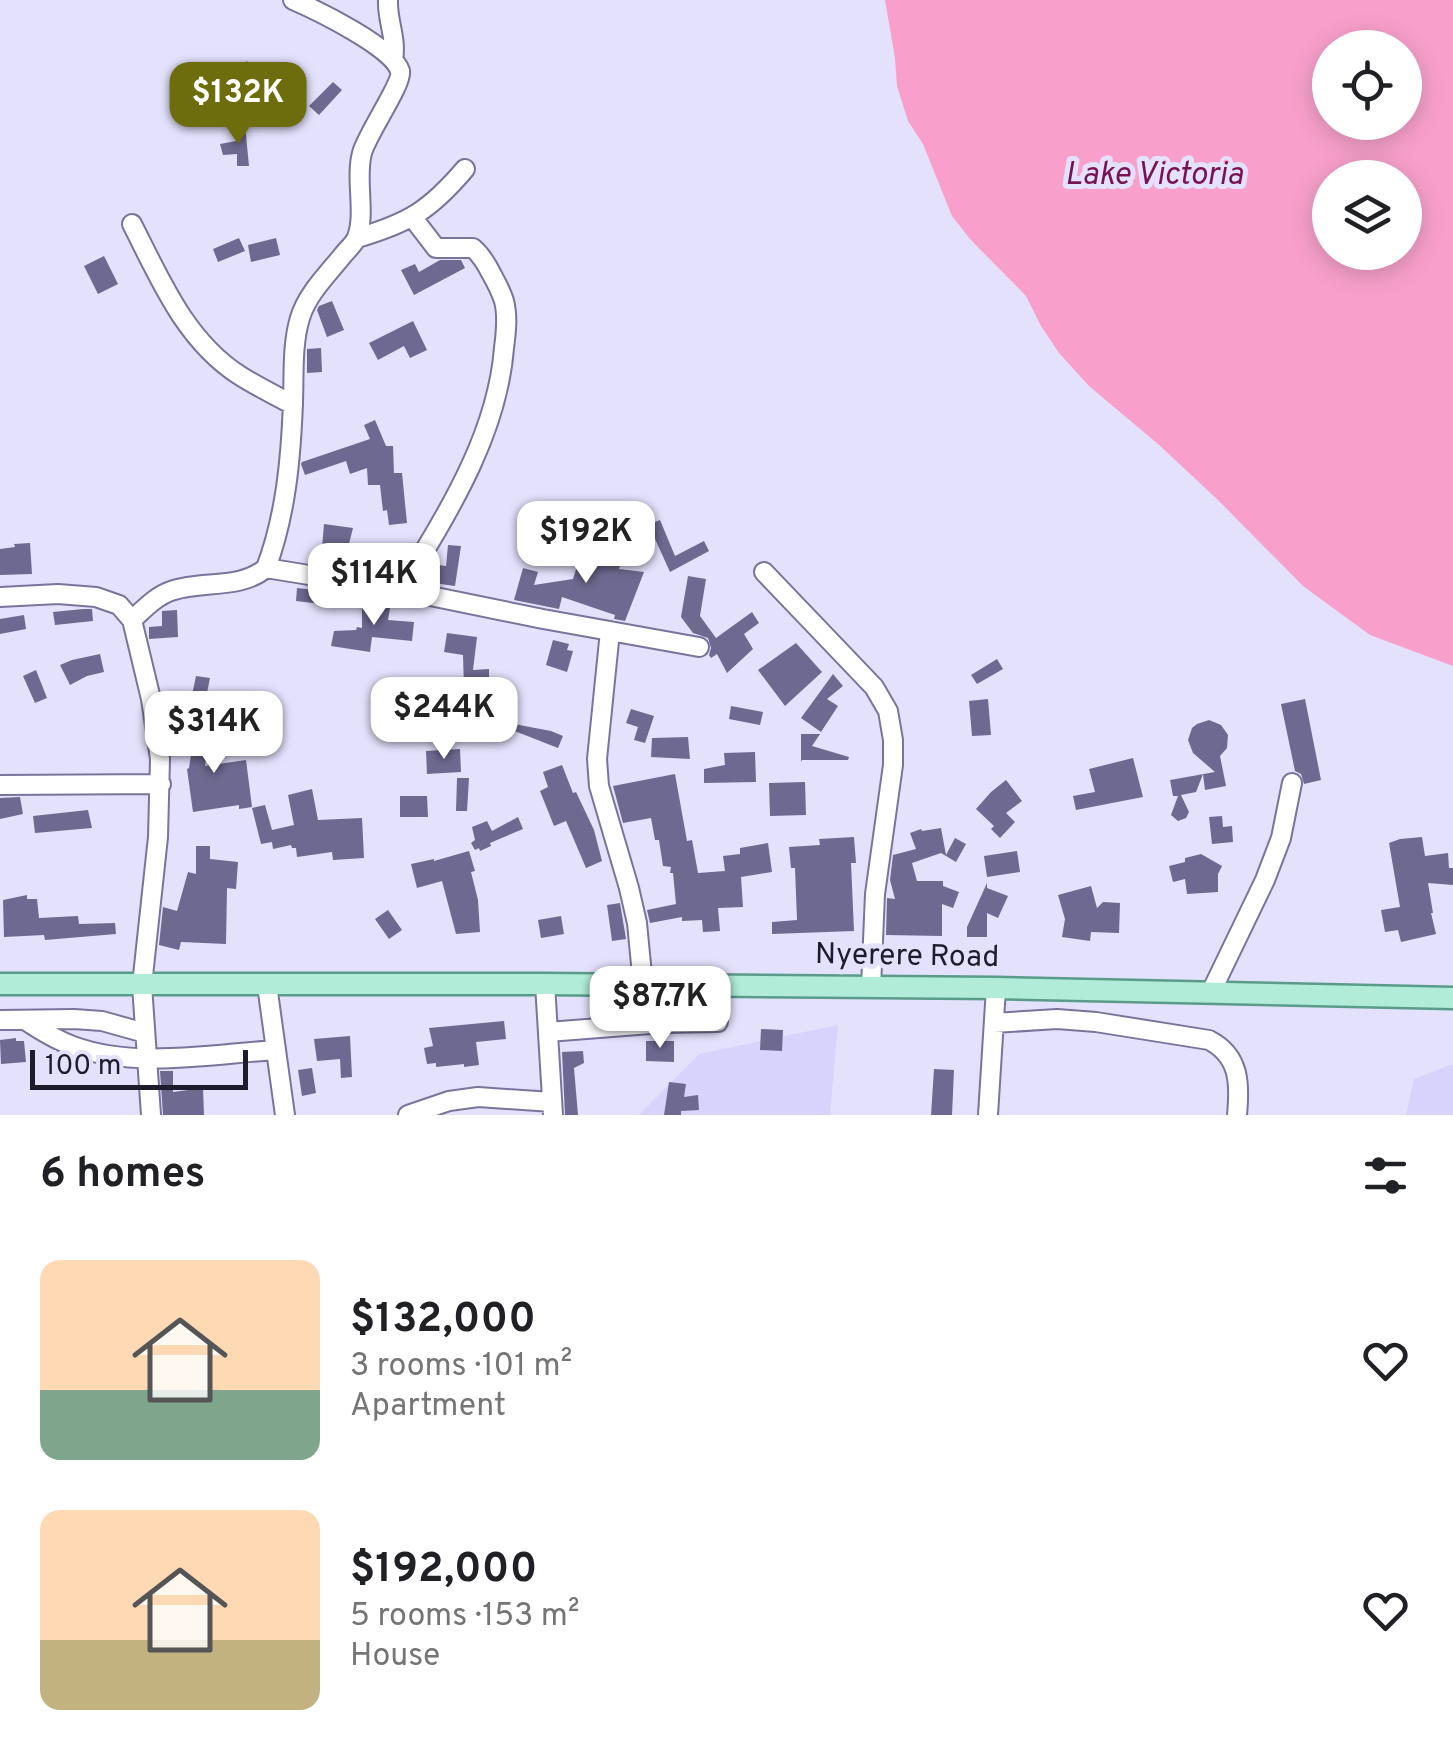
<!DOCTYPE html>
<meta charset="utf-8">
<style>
:root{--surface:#fff;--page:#f6f6f6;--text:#202124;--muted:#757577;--accent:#6e6d0e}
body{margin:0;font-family:Overpass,sans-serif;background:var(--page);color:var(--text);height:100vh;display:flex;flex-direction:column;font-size:38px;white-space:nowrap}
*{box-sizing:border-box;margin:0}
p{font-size:32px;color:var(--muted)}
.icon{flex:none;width:55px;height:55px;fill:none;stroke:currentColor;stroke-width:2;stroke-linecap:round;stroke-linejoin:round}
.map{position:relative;height:1115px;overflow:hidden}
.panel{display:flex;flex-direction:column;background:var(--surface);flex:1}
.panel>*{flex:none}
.controls{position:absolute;left:1312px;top:30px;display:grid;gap:20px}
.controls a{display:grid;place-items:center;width:110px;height:110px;border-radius:50%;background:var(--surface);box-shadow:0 5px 25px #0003;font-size:50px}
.scale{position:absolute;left:30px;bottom:25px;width:218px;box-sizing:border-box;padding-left:10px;border:5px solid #1e1c2c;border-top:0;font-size:28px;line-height:35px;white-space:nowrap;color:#1e1c2c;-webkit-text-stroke:8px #e3e1fc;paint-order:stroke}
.price{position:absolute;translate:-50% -85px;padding:0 22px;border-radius:20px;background:#fff;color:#222;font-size:32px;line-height:65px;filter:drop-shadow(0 2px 5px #0008)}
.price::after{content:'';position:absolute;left:50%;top:60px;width:30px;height:22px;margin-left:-15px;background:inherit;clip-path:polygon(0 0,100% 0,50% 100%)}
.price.selected{background:var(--accent);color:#fff}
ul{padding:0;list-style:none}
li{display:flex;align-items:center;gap:30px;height:250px;padding:0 40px}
li span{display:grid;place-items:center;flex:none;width:280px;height:200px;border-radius:20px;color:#555}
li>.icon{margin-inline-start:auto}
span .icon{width:120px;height:120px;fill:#fffc;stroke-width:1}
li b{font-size:42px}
h2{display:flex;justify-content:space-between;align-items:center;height:120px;padding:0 40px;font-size:42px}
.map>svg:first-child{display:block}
.built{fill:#d7d3fc}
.water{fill:#f8a0cb;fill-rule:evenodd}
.building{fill:#6e6990}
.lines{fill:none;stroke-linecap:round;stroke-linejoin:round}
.minor-casing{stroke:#79749c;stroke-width:22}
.major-casing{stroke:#5a9b8a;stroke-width:25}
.minor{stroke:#fff;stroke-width:18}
.major{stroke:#b0ecd7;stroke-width:20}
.labels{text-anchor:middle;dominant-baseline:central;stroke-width:10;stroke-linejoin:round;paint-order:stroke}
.street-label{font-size:30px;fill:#1e1c2c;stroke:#e3e1fc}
.water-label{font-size:32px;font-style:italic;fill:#781250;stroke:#e3e1fc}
</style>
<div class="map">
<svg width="1453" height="1115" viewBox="0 0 1453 1115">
<rect width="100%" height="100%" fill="#e3e1fc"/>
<!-- built -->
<path class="built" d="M838,1025L830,1115H639L699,1054Z
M1453,1064V1115H1406L1414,1079Z"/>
<!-- water -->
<path class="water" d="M885,0H1453V666L1370,635L1303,586L1218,500L1158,444L1089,386L1059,353L1041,326L1026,296L970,239L952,216L923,144L908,121L897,86L895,58ZM1330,48H1405V122H1330ZM1330,178H1405V252H1330Z"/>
<!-- building -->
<path class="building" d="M247,61L259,77L242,91L230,75Z
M333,82L342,90L319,115L309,106Z
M245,125L249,166H237V154L223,155L220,144L236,141L235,126Z
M239,238L245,251L218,262L213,249Z
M276,238L280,255L251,262L248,245Z
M104,256L118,284L98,294L84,266Z
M440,260H461L465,268L414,295L401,270L415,264L419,272Z
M332,301L344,330L327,337L317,310L319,306Z
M413,321L427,350L410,358L404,346L378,360L369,343Z
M321,348L322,372L307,373V349Z
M375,420L386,446H393L394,473H402L407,523L389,525L387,510L383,511L380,485H368L367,468L350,474L346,461L305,475L301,464L302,462L370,439L364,425Z
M660,520L675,556L704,541L709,551L670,572L651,530L652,523Z
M324,524L353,528L348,548L356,550L353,562L337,558L339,550L322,548Z
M30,543L32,574L0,575V549L15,547L14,544Z
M448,545L461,546L455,586L426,582L427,571L431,564L446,566Z
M583,547L622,559L619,569L644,572L625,621L614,619L615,615L562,597L559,609L514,600L523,568L538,572L534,585L573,579Z
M688,576L706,579L700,616L716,638L752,612L759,623L744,634L753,649L727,673L717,654L711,658L709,655L711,648L708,638L693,633L681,617Z
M297,588L323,591L321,604L296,601Z
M366,597L391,602L388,620L414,622L412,641L372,637L370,652L331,646L334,631L356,630L357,627L362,628V610Z
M83,609H92L93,621L55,625L53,612Z
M177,610L178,637L149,639V627L162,626V611Z
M24,615L26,629L0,634V619Z
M447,633L477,637L473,670L489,669V681L471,682L470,688H464L463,655L444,652Z
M553,640L569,644L567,650L573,651L567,672L546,665Z
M796,643L822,672L785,706L758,670Z
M100,654L104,672L87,676L70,685L60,665L72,660Z
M997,659L1003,669L977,684L971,675Z
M36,670L47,698L35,703L23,676Z
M833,674L843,686L827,699L838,706L821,732L801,718Z
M196,676L210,678L204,708L190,705Z
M436,687V703L457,702L458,716L421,718L420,688Z
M988,699L991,735L972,736L969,701Z
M1305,699L1321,780L1304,784L1301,774L1295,771L1281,704Z
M731,706L763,712L760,725L729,719Z
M631,709L654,716L645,743L634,740L638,727L626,723Z
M1209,720L1221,725L1228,735L1227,748L1220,756L1226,786L1205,790L1203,774L1196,792L1181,795L1189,812L1186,818L1178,821L1171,815L1178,796H1173L1170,780L1215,772L1193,753L1188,740L1192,728L1197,724Z
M514,724L551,731L563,736L558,748L512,730Z
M180,726L210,729L205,766L246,760L252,807L239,809V805L193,812L187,769L189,768L193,742L178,740Z
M801,734H820L812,746L849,757L848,760H802L801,762Z
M688,737L690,759L651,757L652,738Z
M460,749L461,772L427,774L426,751Z
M755,752L756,782L704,783V769L725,765L724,753Z
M1133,758L1143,797L1076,810L1073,796L1095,792L1089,769Z
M562,765L573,793L576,792L594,830L602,861L586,868L566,821L554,826L540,791L548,787L543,772Z
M675,774L687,841L692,840L698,873L725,871L723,856L740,854V848L768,843L772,872L741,877L743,907L718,908L720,931L703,932L702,920L682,921V917L650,923L647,910L676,904L673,873H670L671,867L663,866L659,840H655L651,818L623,823L613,786Z
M457,778H469L467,811H456Z
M1006,780L1022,801L1006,813L1015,822L1000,838L991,829L994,826L976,809L991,792Z
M805,782L806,815L770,816L769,783Z
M312,789L318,820L362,818L364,858L333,860L332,852L297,857L296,848H292L291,845L273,849L272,842L261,844L252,808L265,805L272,830L294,825L288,795Z
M400,796H427L428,817H400Z
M20,797L23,814L0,819V798Z
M88,810L92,828L35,833L33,816Z
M1222,816L1223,827L1232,826L1233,842L1212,844L1209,817Z
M518,817L523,829L490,843L491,846L480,851L479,848L475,850L471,843L475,840L472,827L487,821L492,831Z
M941,828L946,855L955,838L966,844L956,862L941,853L912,863L917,881H943V886L959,892L953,908L942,904V936L886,935L887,898L895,899L890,880L893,855L916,849L910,833L921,829L922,831Z
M854,837L856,863H851L854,931L772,934V922L797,920L795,868H791L789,847L820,845L819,839Z
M1422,837L1425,856L1448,853L1449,868H1453V885L1428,883L1433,913H1431L1436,934L1401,942L1398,930L1385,932L1381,910L1400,907L1389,843L1400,839Z
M196,846H210V859L238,862L236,889L227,888L226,944L181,942L179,950L159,945L163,907L177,911L188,872L196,874Z
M469,851L475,871L471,872L478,900L480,932L456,934L442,881L417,888L411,864L434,859V861Z
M1017,851L1020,872L987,877L984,856Z
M1201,854L1222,866L1218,874V892L1187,894L1185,879L1173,882L1169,866L1185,862V858Z
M987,883V888L1008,896L998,918L987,913V937H967V927Z
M1091,886L1097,908L1103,902L1120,903L1119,933L1091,932L1090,941L1062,937L1065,919L1058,895Z
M27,895V899H37L39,918L78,916L79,924L115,923L116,934L45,940L44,935L4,937L3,900Z
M620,903L626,939L612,941L607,905Z
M388,910L402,930L389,939L375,919Z
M561,916L564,934L541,938L538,920Z
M504,1021L506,1039L476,1042L479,1065L464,1067V1064L436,1067V1063L427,1064L424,1048L433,1046L429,1028Z
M761,1029L783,1030L782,1051L760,1050Z
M350,1036L352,1077L341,1078L340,1059L317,1061L314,1039Z
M16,1038V1041H24L26,1062L1,1064L0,1040Z
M646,1041H674V1062L646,1061Z
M583,1051L584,1063L574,1068L578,1115H565L562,1052Z
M312,1068L316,1093L302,1096L298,1070Z
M934,1069L954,1070L952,1115H931Z
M160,1071H173V1092L203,1088L204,1115H163Z
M669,1082L686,1084L684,1097L698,1095L699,1110L681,1111V1115H664Z"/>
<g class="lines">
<!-- minor casing -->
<g class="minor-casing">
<path id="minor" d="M388,0C387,21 397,38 393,60
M132,224C160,279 185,340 239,375C256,386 275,395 293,405
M357,238C409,223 430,210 465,169
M266,568L401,590L543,619L699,647
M764,572L874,687L888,711L893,740V765L875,894L871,987
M401,590C446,515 497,437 504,348C506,333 508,316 504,301C501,291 496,282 491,273C486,263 481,255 473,248H436L413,218
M0,597L58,594L96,597L119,605L132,620L151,699L160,759L158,837L142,985L151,1115
M132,620C144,609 156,596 171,591C202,580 240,590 266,568C286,515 291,457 293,402C294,375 292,344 300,318C307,294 328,274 343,255C347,250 355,243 357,237C366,213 355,179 362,153C367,134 403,83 400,71C393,47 316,10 293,0
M610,631L597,759L599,786L629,888L637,923L643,985
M0,785L161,784
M545,984L553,1115
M267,985L285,1115
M1211,992L1265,880L1281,838L1292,783
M0,1020L74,1019L102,1021L145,1033
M25,1020C40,1030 56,1040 73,1046C135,1069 212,1054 276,1050
M994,1023L1057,1019L1096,1022L1209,1040C1240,1056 1240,1084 1237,1115
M548,1032L663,1023L718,1022
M408,1115L449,1101L478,1097L552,1102
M988,1115L996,988"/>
</g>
<!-- major casing -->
<g class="major-casing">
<path id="major" d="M0,984H545L996,988L1453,998"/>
</g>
<!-- minor -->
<use href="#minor" class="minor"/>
<!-- major -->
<use href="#major" class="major"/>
</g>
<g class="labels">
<!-- street labels -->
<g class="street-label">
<text transform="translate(907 957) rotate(1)">Nyerere Road</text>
</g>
<!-- water labels -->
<g class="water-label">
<text x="1154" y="176">Lake Victoria</text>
</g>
</g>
</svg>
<div class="controls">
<a><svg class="icon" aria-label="locate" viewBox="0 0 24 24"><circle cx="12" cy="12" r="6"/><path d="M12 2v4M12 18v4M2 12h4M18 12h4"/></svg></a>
<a><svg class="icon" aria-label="layers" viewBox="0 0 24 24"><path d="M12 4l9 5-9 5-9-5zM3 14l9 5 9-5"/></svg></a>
</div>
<div class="scale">100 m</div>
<b class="price selected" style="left:238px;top:147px">$132K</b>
<b class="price" style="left:586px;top:586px">$192K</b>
<b class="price" style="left:374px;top:628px">$114K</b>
<b class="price" style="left:444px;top:762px">$244K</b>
<b class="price" style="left:214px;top:776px">$314K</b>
<b class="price" style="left:660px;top:1051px">$87.7K</b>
</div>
<section class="panel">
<h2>6 homes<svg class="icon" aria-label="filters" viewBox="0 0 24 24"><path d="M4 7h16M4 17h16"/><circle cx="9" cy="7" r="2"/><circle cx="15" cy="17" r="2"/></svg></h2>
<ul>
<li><span style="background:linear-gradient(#ffd9b3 65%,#7fa58c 0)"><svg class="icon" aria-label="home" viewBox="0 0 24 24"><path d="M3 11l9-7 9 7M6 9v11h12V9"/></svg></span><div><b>$132,000</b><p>3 rooms · 101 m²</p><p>Apartment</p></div><svg class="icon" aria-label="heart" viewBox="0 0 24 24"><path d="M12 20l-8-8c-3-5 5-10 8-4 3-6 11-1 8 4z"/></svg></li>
<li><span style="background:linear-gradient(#ffd9b3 65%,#c2b280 0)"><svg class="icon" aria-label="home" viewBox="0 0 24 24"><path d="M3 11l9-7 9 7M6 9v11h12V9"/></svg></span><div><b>$192,000</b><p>5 rooms · 153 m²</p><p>House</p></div><svg class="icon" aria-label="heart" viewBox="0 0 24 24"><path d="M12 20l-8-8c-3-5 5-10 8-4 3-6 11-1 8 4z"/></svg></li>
</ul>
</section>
